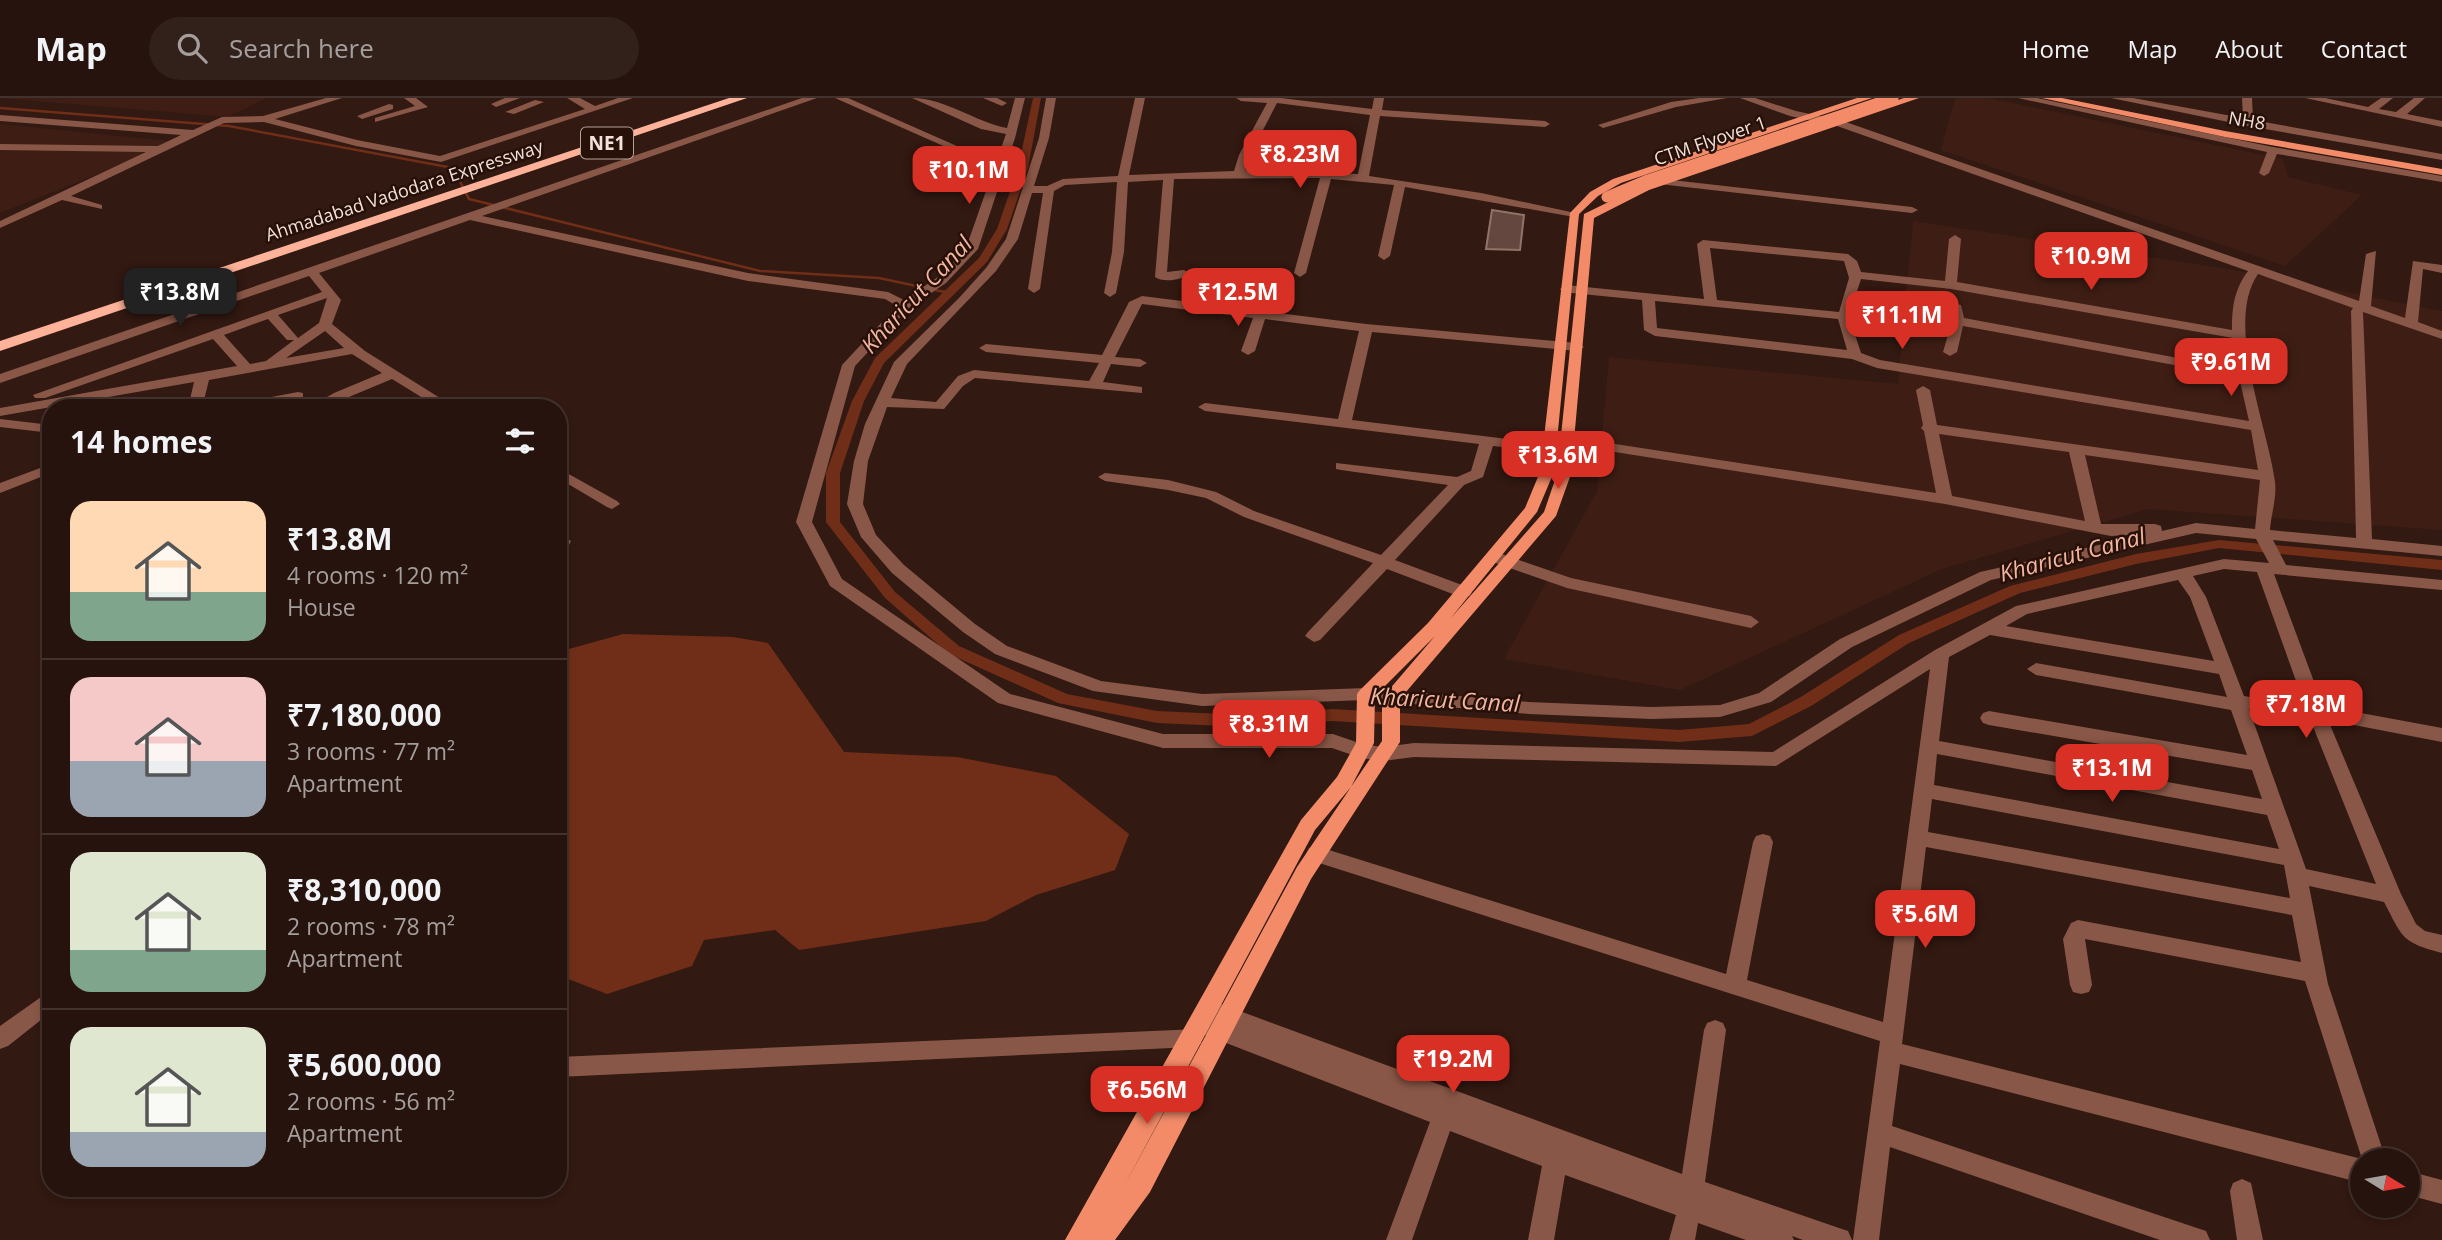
<!DOCTYPE html>
<meta charset="utf-8">
<style>
:root{--surface:#26130d;--page:#32201b;--text:#f1f3f6;--muted:#a49e9d;--line:#42322e;--accent:#d93025}
body{margin:0;font-family:"Open Sans",sans-serif;background:var(--page);color:var(--text);height:100vh;display:flex;flex-direction:column;font-size:26px;white-space:nowrap}
*{box-sizing:border-box;margin:0}
p{font-size:23px;color:var(--muted)}
.icon{flex:none;width:38px;height:38px;fill:none;stroke:currentColor;stroke-width:2;stroke-linecap:round;stroke-linejoin:round}
.map{position:relative;flex:1;overflow:hidden}
.side{position:absolute;left:42px;top:301px;width:525px;height:798px;display:flex;flex-direction:column;background:var(--surface);border-radius:28px;box-shadow:0 4px 10px #0003,0 0 0 2px var(--line)}
.side>*{flex:none}
.needle{width:46px;rotate:101deg}
.controls{position:absolute;left:2350px;top:1050px;display:grid;gap:14px}
.controls a{display:grid;place-items:center;width:70px;height:70px;border-radius:50%;background:var(--surface);box-shadow:0 4px 10px #0003,0 0 0 2px var(--line);font-size:35px}
.price{position:absolute;translate:-50% -60px;padding:0 16px;border-radius:14px;background:var(--accent);color:#fff;font-size:23px;line-height:46px;filter:drop-shadow(0 2px 4px #0008)}
.price::after{content:'';position:absolute;left:50%;top:42px;width:21px;height:16px;margin-left:-10px;background:inherit;clip-path:polygon(0 0,100% 0,50% 100%)}
.price.selected{background:#222;color:#fff}
ul{padding:0;list-style:none}
li{display:flex;align-items:center;gap:21px;height:175px;padding:0 28px}
li+li{border-top:2px solid var(--line)}
li span{display:grid;place-items:center;flex:none;width:196px;height:140px;border-radius:21px;color:#555}
li>.icon{margin-inline-start:auto}
span .icon{width:84px;height:84px;fill:#fffc;stroke-width:1}
li b{font-size:30px}
h2{display:flex;justify-content:space-between;align-items:center;height:84px;padding:0 28px;font-size:30px}
header{display:flex;align-items:center;gap:42px;box-sizing:border-box;height:98px;padding:0 35px;background:var(--surface);border-bottom:2px solid var(--line)}
header strong{font-size:33px}
nav{display:flex;gap:38px;margin-inline-start:auto;font-size:24px}
.search{width:490px;height:63px;background:var(--page);display:flex;align-items:center;gap:18px;box-sizing:border-box;padding:0 24px;border-radius:38px;color:var(--muted);font-size:26px}
.map>svg:first-child{display:block}
.built{fill:#3e1e14}
.water{fill:#702e18}
.lines{fill:none;stroke-linecap:round;stroke-linejoin:round}
.stream-far1{stroke:#702e18;stroke-width:2.5}
.stream{stroke:#702e18;stroke-width:3.5}
.canal{fill:#702e18;fill-rule:evenodd}
.building{fill:#64473e;stroke:#927369;stroke-width:2}
.minor{fill:#895747;fill-rule:evenodd}
.major{fill:#f38b69;fill-rule:evenodd}
.highway{fill:#feb299;fill-rule:evenodd}
.major-bridge{stroke:#f38b69;stroke-width:11}
.labels{text-anchor:middle;dominant-baseline:central;stroke-width:5;stroke-linejoin:round;paint-order:stroke}
.far-street-label{font-size:18px;fill:#f3e1db;stroke:#271008}
.shield{fill:#271008;stroke:#b6a29c;stroke-width:2}
.shield-label{font-size:19px;font-weight:bold;fill:#f3e1db}
.water-label{font-size:23px;font-style:italic;fill:#f2b5a0;stroke:#271008}
</style>
<header>
<strong>Map</strong>
<div class="search"><svg class="icon" aria-label="search" viewBox="0 0 24 24"><circle cx="10" cy="10" r="6"/><path d="M15 15l6 6"/></svg>Search here</div>
<nav><a>Home</a><a>Map</a><a>About</a><a>Contact</a></nav>
</header>
<div class="map">
<svg width="2442" height="1142" viewBox="0 0 2442 1142">
<rect width="100%" height="100%" fill="#321911"/>
<!-- built -->
<path class="built" d="M0,0H266L228,19Z
M1955,0H1988L2283,61L2288,79L2362,97L2285,168L1941,52Z
M0,26L179,44L0,115Z
M1913,123L2228,171L2442,213V432L2148,411L1942,471L1680,592L1504,561L1597,393L1609,259L1898,286Z"/>
<!-- water -->
<path class="water" d="M623,536L733,539L768,545L844,654L957,659L1056,678L1129,736L1115,772L1036,797L986,823L799,852L775,832L704,842L692,868L607,896L558,877V554Z"/>
<g class="lines">
<!-- stream-far1 -->
<path class="stream-far1" d="M0,10L229,28L453,70L469,101L760,173L879,180L949,195"/>
<!-- stream -->
<path class="stream" d="M945,194L949,195"/>
<!-- canal -->
<path class="canal" d="M1033,0H1041L1028,70L1007,131L987,164L884,265L864,303L840,375V424L895,494L959,548L1067,596L1157,613L1245,617L1333,611L1679,632L1749,626L1799,600L1899,537L2010,488L2136,456L2219,442L2442,462V472L2219,450L2136,466L2020,495L1909,545L1811,608L1752,638L1679,644L1333,623L1245,629L1157,625L1058,605L949,556L885,500L826,424V375L852,303L875,260L979,160L997,131L1018,70Z"/>
</g>
<!-- building -->
<path class="building" d="M1492,112L1524,117L1520,152L1486,151Z"/>
<g class="lines">
<!-- minor -->
<path class="minor" d="M326,0H342L275,21L357,42L440,58L585,11L567,0H580L595,8L618,0H633L441,64L356,48L264,24L224,25L71,98L102,107V111L62,102L0,130V123L146,54L0,52V46L158,48L181,37L0,23V17L193,32L222,19L263,18Z
M404,0H416L428,9L375,24V20L415,8Z
M505,0H520L496,9L491,6Z
M802,0H817L482,118L748,175L888,194L904,202L938,179L966,150L1006,36L981,31L912,0C945,0 975,24 1007,30L1015,0H1025L1015,40L978,151L946,185L909,210L855,268L812,424L842,481L1010,596L1163,636H1333L1362,646L1383,649L1414,645L1773,654L1935,552L2016,508L2224,461L2269,465L2256,441L2196,435L1991,482L1852,549L1771,604L1720,619L1651,621L1529,616L1366,602L1202,608L1093,593L995,556L963,534L892,475L861,439L847,406L854,363L865,326L894,264L959,200L986,170L1006,141L1039,40L1046,0H1056L1049,40L1034,88H1047L1063,81L1118,78L1135,0H1145L1129,77L1234,73L1239,57L1267,5L1241,3L1236,0H1281L1372,11L1374,0H1384L1382,12L1545,23L1550,26L1545,29L1380,18L1369,78L1481,95L1580,116L1574,119L1405,89L1390,158L1384,162L1378,158L1394,87L1331,81L1306,175L1300,179L1294,175L1320,80L1174,81L1167,174L1184,172L1190,176C1182,182 1163,185 1155,179L1163,82L1128,84L1124,154L1116,195L1110,199L1104,195L1112,154L1117,84L1065,87L1054,93L1040,191L1034,195L1028,191L1043,95H1032L1018,141L996,173L907,266L891,300L936,304L958,278L974,272L1089,283L1099,265L986,254L979,250L986,246L1102,257L1129,204L1142,198L1366,226L1577,245L1584,249L1577,253L1372,234L1352,322L1549,346L1556,350L1549,354L1493,348L1483,379L1464,387L1395,462L1470,490L1472,494L1470,498H1458L1387,471L1320,542L1314,544L1305,538L1308,534L1373,465L1244,419L1206,400L1168,392L1105,383L1098,379L1105,375L1168,382L1216,394L1254,413L1381,457L1448,387L1341,372L1336,371V365L1457,379L1471,373L1479,346L1205,313L1198,309L1205,305L1338,321L1359,233L1265,221L1255,253L1248,257L1241,253L1253,220L1142,206L1115,259L1140,261L1147,265L1140,269L1111,266L1103,284L1142,289V295L975,280L963,288L944,311L887,309L868,363L863,406L876,437L904,467L975,526L1007,548L1101,583L1202,596L1366,590L1529,604L1651,609L1720,607L1759,595L1840,541L1980,474L2147,436L2111,438L1945,406L1545,343V337L1550,336L1936,395L1924,333L1921,330L1923,327L1916,292L1923,288L1930,292L1937,327L2258,372L2251,332L1877,270L1852,261L1655,238L1644,232L1642,202L1562,194L1560,191L1566,187L1704,201L1697,146L1703,142L1848,156L1857,163L1861,174L1945,183L1949,141L1955,137L1961,141L1957,184L2232,232C2232,209 2234,192 2248,173L1837,28L1790,18L1740,0H1755L1796,13L1843,23L2359,203L2366,156L2376,153L2371,208L2405,220L2413,163L2442,167V175L2423,171L2418,224L2442,233V241L2363,214L2372,441L2442,448V458L2273,442L2286,467L2442,482V492L2274,476L2323,608L2442,630V644L2328,622L2401,796L2416,826L2425,833L2442,837V855C2401,844 2403,840 2384,804L2309,788L2328,886L2386,1062H2362V1085L1900,966L1892,1028L2197,1130L2206,1133L2210,1142H2160L1890,1049L1879,1142H1853L1880,943L1316,764L1309,762L1306,756L1309,750L1316,748L1726,876L1753,744L1756,738L1763,736L1770,738L1773,744L1747,882L1883,924L1930,571L1776,668L1414,659L1383,663L1361,660L1332,650H1163L998,605L830,488L796,424L842,267L897,208L885,201L748,183L470,122L319,175L341,202L332,226L365,253L456,310H439L392,281L349,299L364,310H347L338,304L326,310H308L334,295L382,275L352,256L209,282L202,310H188L194,284L0,318V310L237,268L213,241L45,300H35L33,297L322,194L309,178L0,285V276ZM1277,5L1370,17L1358,76L1245,72L1250,57ZM1710,150L1844,163L1849,180L1839,214L1717,202ZM2258,176L2353,210L2351,213L2356,440L2270,432C2271,416 2277,400 2275,384C2268,329 2224,225 2258,176ZM1861,181L1951,191L2233,240L2237,271L1964,220L1961,207L1893,193L1887,197L1951,213L1952,223L1943,254L1950,258L1957,254L1963,228L2239,279L2249,323L1880,262L1861,255L1849,218ZM327,200L319,225L298,240L278,217ZM1655,203L1838,221L1847,252L1657,230ZM268,221L287,242H294L266,263L250,266L224,237ZM325,233L344,250L286,260ZM1939,336L2069,354L2085,423L1952,398ZM2085,357L2260,382L2255,431L2196,425L2162,433L2161,428L2155,426H2101ZM2224,471L2257,474L2305,608L2244,598L2206,499L2193,478ZM2178,482L2190,499L2214,563L2006,528L2027,516ZM1990,537L2219,576L2227,599L2036,565L2027,571L2036,577L2231,612L2247,657L1989,613L1983,615L1980,620L1983,625L1989,627L2252,672L2262,701L1939,643L1949,559ZM2249,611L2310,621L2376,786L2306,771ZM1937,656L2267,717L2279,751L1934,687ZM1932,701L2284,767L2290,800L1928,734ZM1926,749L2292,817L2301,864L2078,822L2071,825L2063,841L2070,887L2073,894L2081,896L2089,894L2092,887L2085,841L2305,883L2362,1061L1902,946Z
M835,0H848L975,56L966,58Z
M983,0H997L1007,5L1002,8Z
M1699,0H1727L1676,9L1603,30L1598,27L1671,4Z
M2018,0H2037L2273,49L2442,78V84L2277,56L2269,75L2264,78L2259,75L2267,54Z
M2111,0H2133L2243,20L2242,0H2252L2253,22L2442,56V62L2248,28Z
M2305,0H2325L2368,9L2381,0H2393L2379,11L2396,14L2414,0H2425L2407,16L2442,23V29Z
M535,2L544,4L514,16L505,14Z
M389,6L393,7V11L362,21L357,18Z
M1663,81L1912,109L1918,112L1912,115L1659,86V82Z
M298,294L303,295V301L258,310H227L234,306Z
M0,321L51,327V335L0,329Z
M51,366V375L0,395V385Z
M558,370L617,403L620,406L612,411L607,409L558,380Z
M558,435L571,443L569,447H558Z
M1493,453L1571,480L1751,518L1759,524L1751,530L1567,490L1487,462L1485,458Z
M51,892V914L8,948L0,951V928Z
M1218,905L1682,1076L1704,932L1707,925L1715,922L1723,925L1726,932L1705,1084L1839,1130L1848,1133L1852,1142H1803L1792,1138L1794,1142H1746L1698,1125L1695,1142H1669L1676,1117L1565,1077L1554,1142H1528L1542,1068L1450,1033L1412,1142H1386L1430,1024L1203,936L1201,946L1193,949L558,979V959L1198,931L1200,921L1209,918L1210,908Z
M2408,1073L2442,1082V1106L2408,1097Z
M2242,1081L2251,1085L2263,1142H2237L2230,1093L2233,1085Z"/>
<!-- major -->
<path class="major" d="M1857,0H1872L1621,85L1598,98L1579,116L1554,374L1537,414L1450,521L1544,414L1557,376L1584,116L1641,88L1904,0H1919L1649,92L1594,120L1571,376L1556,418L1400,601V644L1311,781L1150,1094L1115,1142H1065L1301,722L1337,679L1356,645L1357,596L1360,592L1428,525L1525,410L1540,374L1570,115L1590,94L1613,81ZM1435,538L1382,600V643L1297,769L1123,1090L1315,732L1351,689L1374,645L1375,598Z
M2042,0H2062L2225,33L2442,71V77L2225,39Z"/>
<!-- highway -->
<path class="highway" d="M729,0H747L0,253V243Z"/>
<!-- major-bridge -->
<path class="major-bridge" d="M1607,99L1645,83L1893,0"/>
</g>
<g class="labels">
<!-- far-street labels -->
<g class="far-street-label">
<text transform="translate(2247 22) rotate(10)">NH8</text>
<text transform="translate(1710 42) rotate(-19)">CTM Flyover 1</text>
<text transform="translate(404 92) rotate(-18)">Ahmadabad Vadodara Expressway</text>
</g>
<!-- shield labels -->
<rect class="shield" x="581" y="29.5" width="52" height="31" rx="5"/>
<g class="shield-label">
<text x="607" y="45">NE1</text>
</g>
<!-- water labels -->
<g class="water-label">
<text transform="translate(916 196) rotate(-47)">Kharicut Canal</text>
<text transform="translate(2072 456) rotate(-15)">Kharicut Canal</text>
<text transform="translate(1445 601) rotate(3)">Kharicut Canal</text>
</g>
</g>
</svg>
<div class="controls">
<a><svg class="needle" viewBox="-14 -14 28 28"><path d="M0-13l5 13h-10z" fill="#e53935"/><path d="M0 13l5-13h-10z" fill="#a49e9d"/></svg></a>
</div>
<b class="price" style="left:1300px;top:92px">₹8.23M</b>
<b class="price" style="left:969px;top:108px">₹10.1M</b>
<b class="price" style="left:2091px;top:194px">₹10.9M</b>
<b class="price selected" style="left:180px;top:230px">₹13.8M</b>
<b class="price" style="left:1238px;top:230px">₹12.5M</b>
<b class="price" style="left:1902px;top:253px">₹11.1M</b>
<b class="price" style="left:2231px;top:300px">₹9.61M</b>
<b class="price" style="left:1558px;top:393px">₹13.6M</b>
<b class="price" style="left:2306px;top:642px">₹7.18M</b>
<b class="price" style="left:1269px;top:662px">₹8.31M</b>
<b class="price" style="left:2112px;top:706px">₹13.1M</b>
<b class="price" style="left:1925px;top:852px">₹5.6M</b>
<b class="price" style="left:1453px;top:997px">₹19.2M</b>
<b class="price" style="left:1147px;top:1028px">₹6.56M</b>
<section class="side">
<h2>14 homes<svg class="icon" aria-label="filters" viewBox="0 0 24 24"><path d="M4 7h16M4 17h16"/><circle cx="9" cy="7" r="2"/><circle cx="15" cy="17" r="2"/></svg></h2>
<ul>
<li><span style="background:linear-gradient(#ffd9b3 65%,#7fa58c 0)"><svg class="icon" aria-label="home" viewBox="0 0 24 24"><path d="M3 11l9-7 9 7M6 9v11h12V9"/></svg></span><div><b>₹13.8M</b><p>4 rooms · 120 m²</p><p>House</p></div></li>
<li><span style="background:linear-gradient(#f6c9c9 60%,#9aa5b1 0)"><svg class="icon" aria-label="home" viewBox="0 0 24 24"><path d="M3 11l9-7 9 7M6 9v11h12V9"/></svg></span><div><b>₹7,180,000</b><p>3 rooms · 77 m²</p><p>Apartment</p></div></li>
<li><span style="background:linear-gradient(#dfe7d0 70%,#7fa58c 0)"><svg class="icon" aria-label="home" viewBox="0 0 24 24"><path d="M3 11l9-7 9 7M6 9v11h12V9"/></svg></span><div><b>₹8,310,000</b><p>2 rooms · 78 m²</p><p>Apartment</p></div></li>
<li><span style="background:linear-gradient(#dfe7d0 75%,#9aa5b1 0)"><svg class="icon" aria-label="home" viewBox="0 0 24 24"><path d="M3 11l9-7 9 7M6 9v11h12V9"/></svg></span><div><b>₹5,600,000</b><p>2 rooms · 56 m²</p><p>Apartment</p></div></li>
</ul>
</section>
</div>
